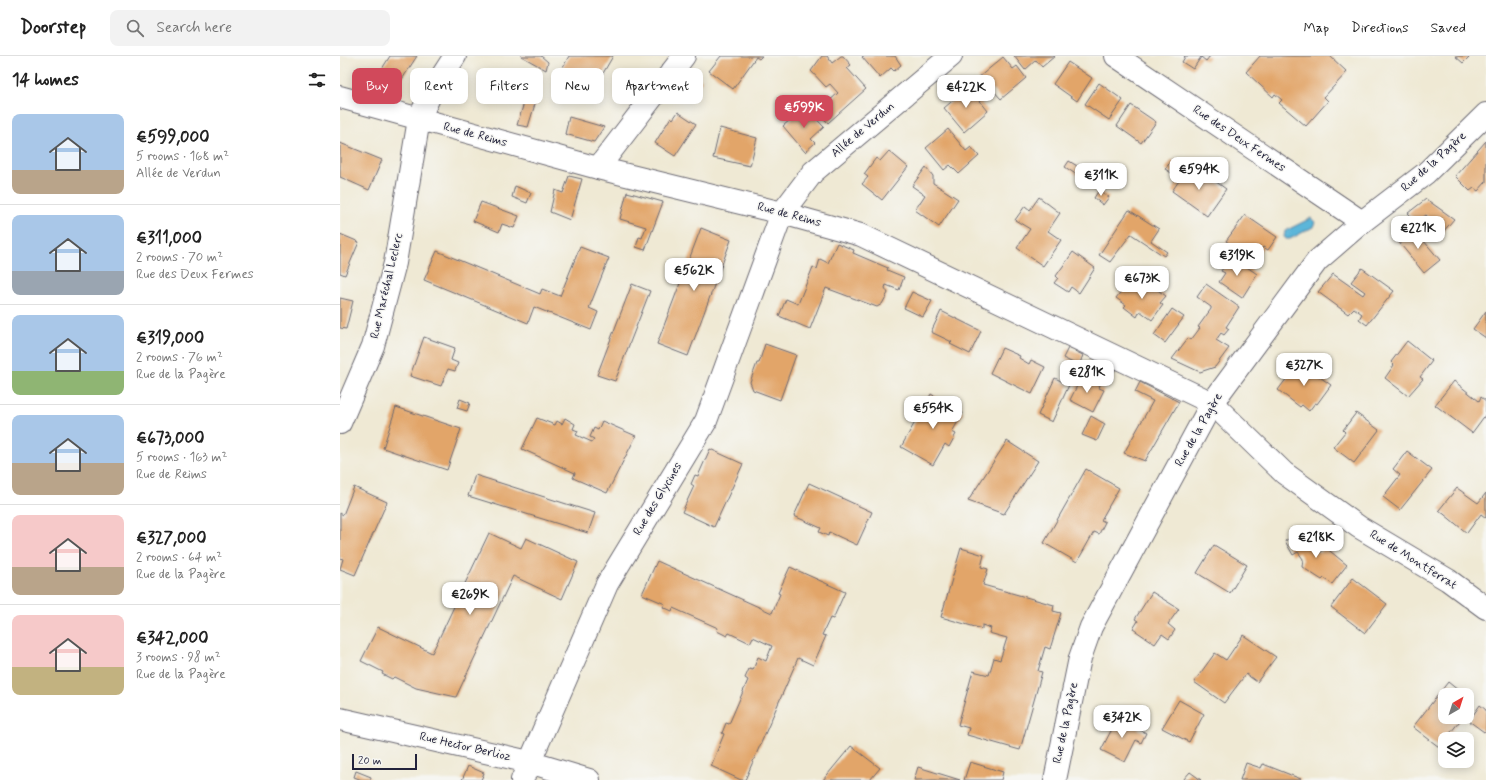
<!DOCTYPE html>
<meta charset="utf-8">
<style>
:root{--surface:#fff;--page:#f2f2f2;--text:#222;--muted:#767676;--line:#e0e0e0;--accent:#d1495b}
body{margin:0;font-family:Mynerve,sans-serif;background:var(--page);color:var(--text);height:100vh;display:flex;flex-direction:column;font-size:15px;white-space:nowrap}
*{box-sizing:border-box;margin:0}
p{font-size:13px;color:var(--muted)}
.icon{flex:none;width:22px;height:22px;fill:none;stroke:currentColor;stroke-width:2;stroke-linecap:round;stroke-linejoin:round}
.map{position:relative;flex:1;overflow:hidden}
.panel{display:flex;flex-direction:column;background:var(--surface);width:340px}
.panel>*{flex:none}
.hud{position:absolute;left:12px;top:12px;width:380px;height:36px;display:flex;gap:8px}
.needle{width:26px;rotate:39deg}
.buttons{position:absolute;left:1098px;top:632px;display:grid;gap:8px}
.buttons a{display:grid;place-items:center;width:36px;height:36px;border-radius:8px;background:var(--surface);box-shadow:0 2px 10px #0003;font-size:20px}
.scale{position:absolute;left:12px;bottom:10px;width:65px;box-sizing:border-box;padding-left:4px;border:2px solid #22223b;border-top:0;font-size:11px;line-height:14px;white-space:nowrap;color:#22223b;-webkit-text-stroke:3px #f6f6f2;paint-order:stroke}
.price{position:absolute;translate:-50% -34px;padding:0 9px;border-radius:8px;background:#fff;color:#222;font-size:13px;line-height:26px;filter:drop-shadow(0 1px 2px #0008)}
.price::after{content:'';position:absolute;left:50%;top:24px;width:12px;height:9px;margin-left:-6px;background:inherit;clip-path:polygon(0 0,100% 0,50% 100%)}
.price.selected{background:var(--accent);color:#fff}
ul{padding:0;list-style:none}
li{display:flex;align-items:center;gap:12px;height:100px;padding:0 12px}
li+li{border-top:1px solid var(--line)}
li span{display:grid;place-items:center;flex:none;width:112px;height:80px;border-radius:8px;color:#555}
li>.icon{margin-inline-start:auto}
span .icon{width:48px;height:48px;fill:#fffc;stroke-width:1}
li b{font-size:17px}
h2{display:flex;justify-content:space-between;align-items:center;height:48px;padding:0 12px;font-size:17px}
.tag{padding:0 14px;border-radius:8px;background:var(--surface);box-shadow:0 2px 10px #0003;font-size:14px;line-height:36px}
.tag.selected{background:var(--accent);color:#fff}
header{display:flex;align-items:center;gap:24px;box-sizing:border-box;height:56px;padding:0 20px;background:var(--surface);border-bottom:1px solid var(--line)}
header strong{font-size:19px}
nav{display:flex;gap:22px;margin-inline-start:auto;font-size:14px}
.search{width:280px;height:36px;background:var(--page);display:flex;align-items:center;gap:10px;box-sizing:border-box;padding:0 14px;border-radius:8px;color:var(--muted);font-size:15px}
main{display:flex;flex:1;min-height:0}
.map>svg:first-child{display:block}
.water{fill:#5bb6d9;stroke:#3e6c8a}
.building{fill:#e2a569}
.lines{fill:none;stroke-linecap:round;stroke-linejoin:round}
.minor-casing{stroke:#6a6871;stroke-width:24}
.minor{stroke:#fff;stroke-width:22}
.labels{text-anchor:middle;dominant-baseline:central;stroke-width:3;stroke-linejoin:round;paint-order:stroke}
.street-label{font-size:12px;fill:#22223b;stroke:#f6f6f2}
</style>
<header>
<strong>Doorstep</strong>
<div class="search"><svg class="icon" aria-label="search" viewBox="0 0 24 24"><circle cx="10" cy="10" r="6"/><path d="M15 15l6 6"/></svg>Search here</div>
<nav><a>Map</a><a>Directions</a><a>Saved</a></nav>
</header>
<main>
<section class="panel">
<h2>14 homes<svg class="icon" aria-label="filters" viewBox="0 0 24 24"><path d="M4 7h16M4 17h16"/><circle cx="9" cy="7" r="2"/><circle cx="15" cy="17" r="2"/></svg></h2>
<ul>
<li><span style="background:linear-gradient(#a9c7e8 70%,#b9a48a 0)"><svg class="icon" aria-label="home" viewBox="0 0 24 24"><path d="M3 11l9-7 9 7M6 9v11h12V9"/></svg></span><div><b>€599,000</b><p>5 rooms · 168 m²</p><p>Allée de Verdun</p></div></li>
<li><span style="background:linear-gradient(#a9c7e8 70%,#9aa5b1 0)"><svg class="icon" aria-label="home" viewBox="0 0 24 24"><path d="M3 11l9-7 9 7M6 9v11h12V9"/></svg></span><div><b>€311,000</b><p>2 rooms · 70 m²</p><p>Rue des Deux Fermes</p></div></li>
<li><span style="background:linear-gradient(#a9c7e8 70%,#8fb573 0)"><svg class="icon" aria-label="home" viewBox="0 0 24 24"><path d="M3 11l9-7 9 7M6 9v11h12V9"/></svg></span><div><b>€319,000</b><p>2 rooms · 76 m²</p><p>Rue de la Pagère</p></div></li>
<li><span style="background:linear-gradient(#a9c7e8 60%,#b9a48a 0)"><svg class="icon" aria-label="home" viewBox="0 0 24 24"><path d="M3 11l9-7 9 7M6 9v11h12V9"/></svg></span><div><b>€673,000</b><p>5 rooms · 163 m²</p><p>Rue de Reims</p></div></li>
<li><span style="background:linear-gradient(#f6c9c9 65%,#b9a48a 0)"><svg class="icon" aria-label="home" viewBox="0 0 24 24"><path d="M3 11l9-7 9 7M6 9v11h12V9"/></svg></span><div><b>€327,000</b><p>2 rooms · 64 m²</p><p>Rue de la Pagère</p></div></li>
<li><span style="background:linear-gradient(#f6c9c9 65%,#c2b280 0)"><svg class="icon" aria-label="home" viewBox="0 0 24 24"><path d="M3 11l9-7 9 7M6 9v11h12V9"/></svg></span><div><b>€342,000</b><p>3 rooms · 98 m²</p><p>Rue de la Pagère</p></div></li>
</ul>
</section>
<div class="map">
<svg width="1146" height="724" viewBox="0 0 1146 724">
<rect width="100%" height="100%" fill="#f6f6f2"/>
<filter id="ink" filterUnits="userSpaceOnUse"><feTurbulence type="fractalNoise" baseFrequency=".025" numOctaves="2"/><feDisplacementMap in="SourceGraphic" scale="8" xChannelSelector="R" yChannelSelector="G"/><feConvolveMatrix kernelMatrix="1 2 1 2 8 2 1 2 1" color-interpolation-filters="sRGB"/></filter>
<filter id="wash" filterUnits="userSpaceOnUse"><feTurbulence type="fractalNoise" baseFrequency=".012" numOctaves="4" result="noise"/><feDisplacementMap in="SourceGraphic" scale="16" xChannelSelector="R" yChannelSelector="G"/><feGaussianBlur stdDeviation="0.9" result="paint"/><feColorMatrix in="noise" values="0 0 0 0 0 0 0 0 0 0 0 0 0 0 0 0 0 1.4 0 .05"/><feComposite in="paint" operator="in"/></filter>
<g filter="url(#wash)">
<rect width="100%" height="100%" fill="#efe9d4"/>
<!-- water -->
<path class="water" d="M971,162L975,166L973,171L950,183H946L944,181L945,175Z"/>
<g id="blocks">
<!-- building -->
<path class="building" d="M50,0H77L59,28L40,16Z
M181,0H201L208,6L206,14Z
M229,0H273L258,26L250,22L240,40L214,27Z
M381,0H422L419,3L416,1L393,33L369,15Z
M482,0H487L492,7L501,0H503L511,9L507,12L526,33L488,67L474,51L482,43L486,48L498,37L490,28L486,31L471,15Z
M523,0H555L561,9L554,15L551,12L540,22L522,1Z
M674,0H715L702,11L696,4L685,14Z
M844,0H870L866,5L861,1L853,13L842,6L845,1Z
M920,0H990L1007,16L984,41L988,45L966,70L939,47L942,44L935,38L933,41L906,16Z
M1115,0H1130L1123,7Z
M663,1L673,13L677,10L686,22L661,43L651,32L649,34L638,22Z
M728,6L752,22L737,45L713,28Z
M346,13L362,25L352,38L336,26Z
M160,14L202,25L188,71L177,69L184,47L153,39Z
M759,27L783,44L769,64L745,48Z
M629,31L648,55L624,76L604,52Z
M791,49L816,66L801,87L777,70Z
M465,51L484,71L471,83L475,87L465,96L443,70Z
M338,56L356,68L335,100L315,87L331,61L333,63Z
M229,61L264,71L254,86L225,78Z
M380,72L417,82L410,110L373,102Z
M608,73L626,95L631,91L639,100L619,118L610,109L604,114L586,92Z
M1146,85V126L1138,135L1134,132L1130,135L1115,120Z
M0,87L42,104L29,134L0,121Z
M549,95L568,111L542,144L522,128L528,121L524,118L536,102L540,105Z
M832,104L840,108L833,118L825,113Z
M729,105L742,113L737,119L725,111Z
M586,111L593,120V127L618,143L599,171L575,154L585,139L572,130Z
M857,112L886,133L867,160L832,135L845,116L851,120Z
M229,120L242,123L230,164L210,156L215,134L223,137Z
M175,130L191,137L187,147L172,141Z
M759,134L769,141L763,149L754,142Z
M287,136L323,146L305,194L296,191L299,181L302,182L306,171L280,163Z
M699,141L720,157L708,175L721,184L703,210L677,192L690,173L675,164L685,150L690,154Z
M1086,143L1114,163L1103,176L1086,159L1077,166L1068,157Z
M141,146L179,160L174,172L162,168L159,176L133,165Z
M789,154L819,173L811,185L827,196L824,200L791,178L770,206L759,199Z
M905,159L937,181L928,194L923,191L913,205L886,185Z
M1072,171L1100,204L1084,217L1057,184Z
M361,172L391,184L348,300L317,288Z
M0,178L19,186L5,219L0,217Z
M497,187L514,194L513,197L548,212L547,214L564,221L559,234L546,229L545,232L548,237L542,248L537,251L486,232L470,273L439,260L446,243L458,248L473,211L477,213L480,203L488,207Z
M240,191L269,202L249,252L258,256L251,274L194,251L188,267L84,224L97,195L200,238L202,233L220,240Z
M733,196L755,212L739,237L731,231L728,236L714,227L718,222L716,220Z
M891,200L917,218L902,242L879,226L885,217L881,215Z
M1022,212L1054,235L1027,269L1019,263L1022,258L1014,252L1008,258L978,236L993,218L1023,239L1025,236L1011,226Z
M788,226L798,233L799,231L803,234L808,227L826,240L820,247L823,249L812,264L800,255L797,261L784,251L786,249L776,242Z
M292,228L310,235L275,325L257,319Z
M866,228L899,251L886,271L889,273L884,279L881,277L876,284L889,292L875,311L860,316L832,303L848,282L851,284L860,272L858,271L871,253V251L857,241Z
M572,236L592,245L583,261L564,252Z
M0,242L13,245L6,273L0,272Z
M832,253L844,261L825,287L814,279Z
M601,255L641,275L630,298L610,288L612,286L591,276Z
M1146,255V282L1133,273Z
M84,281L115,292L111,304L118,307L115,315L108,313L101,330L70,320Z
M1067,285L1092,305L1080,321L1083,323L1068,340L1045,322L1054,309L1051,306Z
M425,288L456,299L440,344L413,334L410,326L417,307H419Z
M662,292L680,300L679,302L689,308L691,304L705,311L692,338L650,317Z
M728,292L743,299L739,310L723,302Z
M959,306L991,329L977,348L975,347L969,355L962,349L960,351L938,334Z
M767,310L775,314L769,324L762,320Z
M742,320L760,329L759,332L764,334L753,356L730,344Z
M715,322L729,329L712,366L698,359Z
M1114,325L1139,345L1141,341L1146,345V358L1132,377L1095,349Z
M800,326L839,346L805,405L784,397L813,345L795,336Z
M591,338L623,357L612,376L616,378L609,391L605,388L593,409L561,391Z
M120,343L130,347L127,355L117,352Z
M56,351L121,373L107,414L43,392Z
M1016,357L1039,374L1014,407L993,391L1005,376L1003,374Z
M751,360L765,368L757,385L742,379Z
M197,362L215,369L217,365L222,368L225,362L235,368L233,373L238,375L236,379L252,386L254,383L250,381L254,372L258,374L262,365L296,380L267,437L233,422L235,417L182,393Z
M667,385L698,405L664,458L628,445Z
M370,393L403,408L374,471L342,456L354,430L351,428L355,419L358,420Z
M1067,395L1092,414L1060,454L1043,441L1060,419L1053,413Z
M746,413L779,432L761,464L765,466L759,478L754,476L737,506L704,487Z
M135,419L255,457L248,477L128,440Z
M469,427L532,456L517,489L489,476L488,480L479,476L481,472L454,460Z
M14,431L47,446L15,519L0,513L3,503L0,502V457L3,459Z
M1117,432L1138,447L1146,437V462L1141,458L1127,477L1099,454Z
M962,475L972,491L980,497L985,491L1007,509L992,528L984,522L982,524L962,511L963,503L958,496L953,499L945,485Z
M149,477L181,492L186,482L238,506L222,543L173,520L116,641L76,632L54,621L52,623L42,618L43,616L21,605L38,571L92,597Z
M874,489L907,509L890,537L857,517Z
M621,492L644,499L641,511L648,513L643,529L714,549L713,555L721,557L710,593L705,591L698,615L702,616L680,694L627,679L629,672L618,669L633,615L649,619L654,602L660,604L667,582L649,577L651,572L642,569V573L601,561Z
M317,505L432,557L440,538L438,537L450,511L505,536L493,563L490,562L482,579L486,580L473,609L458,602L405,724H401L371,710L384,678L382,677L386,667L389,668L408,624L405,622L409,613L413,614L418,601L426,605L432,590L413,581L410,587L389,577L387,580L377,575L378,572L333,552L332,555L323,551L325,548L302,538Z
M1013,522L1047,548L1025,577L991,551Z
M812,536L839,553L828,568L835,574L829,583L822,578L815,588L793,573L798,565L795,563Z
M903,579L936,601L917,626L906,618L884,647L854,626L875,597L886,604Z
M1108,626L1124,639H1105V661H1123L1099,691L1073,671Z
M1127,641L1134,647L1127,656Z
M839,644L864,658L849,686L822,672Z
M1140,649L1146,654V674L1144,676L1129,665Z
M774,659L806,677L801,687L796,684L785,706L761,694L772,673L768,670Z
M511,690L540,712L530,724H483Z
M630,706L663,716L661,724H624Z
M906,707L921,712L923,708L961,723L960,724H900Z
M128,710L144,717L141,724H122Z
M578,711L620,724H574Z
M16,715L31,721L30,724H22L14,721Z
M850,716L861,724H843Z"/>
</g>
</g>
<g filter="url(#ink)">
<use href="#blocks" fill-opacity="0" stroke="#6a6871" stroke-width="1"/>
<g class="lines">
<!-- minor casing -->
<g class="minor-casing">
<path id="minor" d="M776,0L1022,166
M0,41L258,112L442,157L521,179L872,347L944,417L1019,471L1108,524L1146,552
M258,112L344,0
M0,367L33,290L55,207L79,63L91,37L115,0
M0,663L189,706L249,724
M182,724L267,528L366,365L442,157L473,116L611,0
M715,724L740,602L751,571L872,347L977,205L1022,166L1086,117L1146,58"/>
</g>
<!-- minor -->
<use href="#minor" class="minor"/>
</g>
</g>
<g class="labels">
<!-- street labels -->
<g class="street-label">
<text transform="translate(523 74) rotate(-40)">Allée de Verdun</text>
<text transform="translate(135 79) rotate(15)">Rue de Reims</text>
<text transform="translate(899 83) rotate(34)">Rue des Deux Fermes</text>
<text transform="translate(1094 106) rotate(-42)">Rue de la Pagère</text>
<text transform="translate(449 159) rotate(15)">Rue de Reims</text>
<text transform="translate(47 230) rotate(-77)">Rue Maréchal Leclerc</text>
<text transform="translate(859 374) rotate(-60)">Rue de la Pagère</text>
<text transform="translate(318 443) rotate(-59)">Rue des Glycines</text>
<text transform="translate(1073 504) rotate(32)">Rue de Montferrat</text>
<text transform="translate(726 667) rotate(-78)">Rue de la Pagère</text>
<text transform="translate(125 691) rotate(13)">Rue Hector Berlioz</text>
</g>
</g>
</svg>
<div class="buttons">
<a><svg class="needle" viewBox="-14 -14 28 28"><path d="M0-13l5 13h-10z" fill="#e53935"/><path d="M0 13l5-13h-10z" fill="#767676"/></svg></a>
<a><svg class="icon" aria-label="layers" viewBox="0 0 24 24"><path d="M12 4l9 5-9 5-9-5zM3 14l9 5 9-5"/></svg></a>
</div>
<div class="scale">20 m</div>
<b class="price" style="left:626px;top:53px">€422K</b>
<b class="price selected" style="left:464px;top:73px">€599K</b>
<b class="price" style="left:859px;top:135px">€594K</b>
<b class="price" style="left:761px;top:141px">€311K</b>
<b class="price" style="left:1078px;top:194px">€221K</b>
<b class="price" style="left:897px;top:221px">€319K</b>
<b class="price" style="left:354px;top:236px">€562K</b>
<b class="price" style="left:802px;top:244px">€673K</b>
<b class="price" style="left:964px;top:331px">€327K</b>
<b class="price" style="left:747px;top:338px">€281K</b>
<b class="price" style="left:593px;top:374px">€554K</b>
<b class="price" style="left:976px;top:503px">€218K</b>
<b class="price" style="left:130px;top:560px">€269K</b>
<b class="price" style="left:782px;top:683px">€342K</b>
<div class="hud">
<a class="tag selected">Buy</a>
<a class="tag">Rent</a>
<a class="tag">Filters</a>
<a class="tag">New</a>
<a class="tag">Apartment</a>
</div>
</div>
</main>
